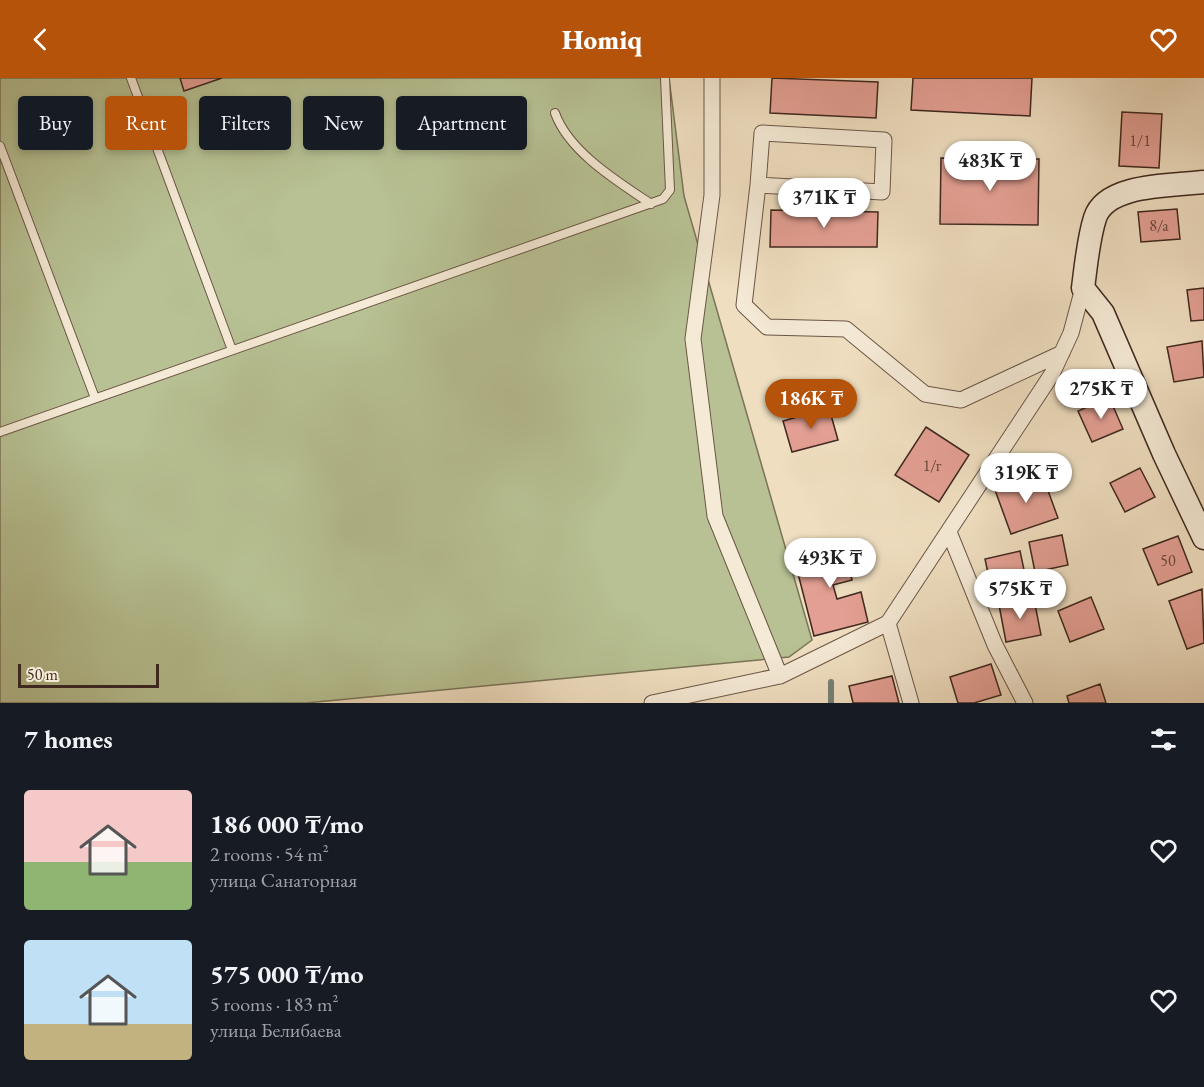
<!DOCTYPE html>
<meta charset="utf-8">
<style>
:root{--surface:#171b24;--page:#242831;--text:#f1f3f6;--muted:#9ea1a6;--accent:#b45309}
body{margin:0;font-family:"EB Garamond",serif;background:var(--page);color:var(--text);height:100vh;display:flex;flex-direction:column;font-size:22px;white-space:nowrap}
*{box-sizing:border-box;margin:0}
p{font-size:20px;color:var(--muted)}
.icon{flex:none;width:33px;height:33px;fill:none;stroke:currentColor;stroke-width:2;stroke-linecap:round;stroke-linejoin:round}
.map{position:relative;height:625px;overflow:hidden}
.side{display:flex;flex-direction:column;background:var(--surface);flex:1}
.side>*{flex:none}
.guide{position:absolute;left:18px;top:18px;width:600px;height:54px;display:flex;gap:12px}
.scale{position:absolute;left:18px;bottom:15px;width:141px;box-sizing:border-box;padding-left:6px;border:3px solid #3f281e;border-top:0;font-size:16px;line-height:21px;white-space:nowrap;color:#3f281e;-webkit-text-stroke:4px #f5ead6;paint-order:stroke}
.price{position:absolute;translate:-50% -51px;padding:0 14px;border-radius:21px;background:#fff;color:#222;font-size:20px;line-height:39px;filter:drop-shadow(0 2px 3px #0008)}
.price::after{content:'';position:absolute;left:50%;top:36px;width:18px;height:14px;margin-left:-9px;background:inherit;clip-path:polygon(0 0,100% 0,50% 100%)}
.price.current{background:var(--accent);color:#fff}
ul{padding:0;list-style:none}
li{display:flex;align-items:center;gap:18px;height:150px;padding:0 24px}
li span{display:grid;place-items:center;flex:none;width:168px;height:120px;border-radius:6px;color:#555}
li>.icon{margin-inline-start:auto}
span .icon{width:72px;height:72px;fill:#fffc;stroke-width:1}
li b{font-size:26px}
h2{display:flex;justify-content:space-between;align-items:center;height:72px;padding:0 24px;font-size:26px}
.tag{padding:0 21px;border-radius:6px;background:var(--surface);box-shadow:0 3px 9px #0003;font-size:21px;line-height:54px}
.tag.current{background:var(--accent);color:#fff}
header{display:flex;justify-content:space-between;align-items:center;height:78px;padding:0 24px;background:var(--accent);color:#fff;font-size:27px;font-weight:800}
.map>svg:first-child{display:block}
.green{fill:#b7c193;stroke:#7b7458;stroke-width:1.5}
.lines{fill:none;stroke-linecap:round;stroke-linejoin:round}
.stream{stroke:#768175;stroke-width:6}
.building{fill:#e39f93;stroke:#3f281e;stroke-width:1.5}
.lane-casing{stroke:#6b5646;stroke-width:10}
.street-casing{stroke:#6b5646;stroke-width:17}
.secondary-casing{stroke:#3f281e;stroke-width:25}
.lane{stroke:#f5ead6;stroke-width:8}
.street{stroke:#f5ead6;stroke-width:15}
.secondary{stroke:#f5ead6;stroke-width:22}
.labels{text-anchor:middle;dominant-baseline:central;stroke-width:6;stroke-linejoin:round;paint-order:stroke}
.number-label{font-size:16px;fill:#68463b}
</style>
<header><svg class="icon" aria-label="back" viewBox="0 0 24 24"><path d="M15 5l-7 7 7 7"/></svg>Homiq<svg class="icon" aria-label="heart" viewBox="0 0 24 24"><path d="M12 20l-8-8c-3-5 5-10 8-4 3-6 11-1 8 4z"/></svg></header>
<div class="map">
<svg width="1204" height="625" viewBox="0 0 1204 625">
<rect width="100%" height="100%" fill="#efdec0"/>
<filter id="stains"><feTurbulence type="fractalNoise" baseFrequency=".00333" numOctaves="4"/><feColorMatrix values="0 0 0 0 .2 0 0 0 0 .09 0 0 0 0 .02 0 0 0 .5 -.17"/></filter>
<radialGradient id="worn" r=".72"><stop offset=".6" stop-color="#630" stop-opacity="0"/><stop offset="1" stop-color="#630" stop-opacity=".3"/></radialGradient>
<!-- green -->
<path class="green" d="M0,0H669L684,118L812,562L789,579L306,625H0Z"/>
<g class="lines">
<!-- stream -->
<path class="stream" d="M831,625V604"/>
</g>
<!-- building -->
<path class="building" d="M180,0H222L184,13Z
M772,0L878,4L876,40L770,35Z
M913,0H1032L1030,38L911,32Z
M1122,34L1162,36L1159,90L1119,88Z
M941,80L1039,81L1038,147L940,146Z
M1177,131L1180,161L1141,164L1138,134Z
M771,132L878,134L877,169H770Z
M1204,210V242L1191,243L1187,212Z
M1202,263L1204,299L1174,304L1167,269Z
M1109,319L1123,351L1092,364L1078,333Z
M829,330L838,362L792,374L783,343Z
M926,349L969,377L939,424L895,397Z
M1140,390L1155,419L1125,434L1110,405Z
M1042,396L1058,440L1011,456L995,412Z
M1062,457L1068,487L1035,494L1029,464Z
M1178,458L1192,494L1158,507L1143,471Z
M861,467L865,481L848,485L852,502L833,507L837,521L861,514L868,544L814,558L793,476L821,468L823,477Z
M1020,473L1027,506L992,514L985,481Z
M1202,511L1204,565L1187,571L1169,523Z
M1091,519L1104,551L1070,564L1058,533Z
M1034,521L1041,557L1006,564L999,527Z
M991,586L1001,617L974,625H958L950,599Z
M892,598L899,625H853L849,608Z
M1100,606L1106,625H1069L1067,618Z"/>
<g class="lines">
<!-- lane casing -->
<g class="lane-casing">
<path id="lane" d="M131,0L232,272
M555,35C569,74 617,103 651,126
M0,68L95,320
M0,354L663,121L670,112L665,0"/>
</g>
<!-- street casing -->
<g class="street-casing">
<path id="street" d="M712,0V117L693,261L715,438L780,598
M758,107L762,55L884,62L882,114L758,107L744,227L767,249L846,251L925,316L961,322L1062,275
M949,454L995,567L1025,625
M888,545L911,625
M652,625L780,598L888,545L1052,296L1071,255L1083,210"/>
</g>
<!-- secondary casing -->
<g class="secondary-casing">
<path id="secondary" d="M1204,104C1173,108 1106,105 1095,140C1088,162 1086,188 1083,210L1103,235L1164,376L1204,460"/>
</g>
<!-- lane -->
<use href="#lane" class="lane"/>
<!-- street -->
<use href="#street" class="street"/>
<!-- secondary -->
<use href="#secondary" class="secondary"/>
</g>
<g class="labels">
<!-- number labels -->
<g class="number-label">
<text x="1140" y="62">1/1</text>
<text x="1159" y="147">8/а</text>
<text x="932" y="387">1/г</text>
<text x="1168" y="482">50</text>
</g>
</g>
<rect width="100%" height="100%" filter="url(#stains)"/>
<rect width="100%" height="100%" fill="url(#worn)"/>
</svg>
<div class="scale">50 m</div>
<b class="price" style="left:990px;top:114px">483K ₸</b>
<b class="price" style="left:824px;top:151px">371K ₸</b>
<b class="price" style="left:1101px;top:342px">275K ₸</b>
<b class="price current" style="left:811px;top:352px">186K ₸</b>
<b class="price" style="left:1026px;top:426px">319K ₸</b>
<b class="price" style="left:830px;top:511px">493K ₸</b>
<b class="price" style="left:1020px;top:542px">575K ₸</b>
<div class="guide">
<a class="tag">Buy</a>
<a class="tag current">Rent</a>
<a class="tag">Filters</a>
<a class="tag">New</a>
<a class="tag">Apartment</a>
</div>
</div>
<section class="side">
<h2>7 homes<svg class="icon" aria-label="filters" viewBox="0 0 24 24"><path d="M4 7h16M4 17h16"/><circle cx="9" cy="7" r="2"/><circle cx="15" cy="17" r="2"/></svg></h2>
<ul>
<li><span style="background:linear-gradient(#f6c9c9 60%,#8fb573 0)"><svg class="icon" aria-label="home" viewBox="0 0 24 24"><path d="M3 11l9-7 9 7M6 9v11h12V9"/></svg></span><div><b>186 000 ₸/mo</b><p>2 rooms · 54 m²</p><p>улица Санаторная</p></div><svg class="icon" aria-label="heart" viewBox="0 0 24 24"><path d="M12 20l-8-8c-3-5 5-10 8-4 3-6 11-1 8 4z"/></svg></li>
<li><span style="background:linear-gradient(#bfe0f5 70%,#c2b280 0)"><svg class="icon" aria-label="home" viewBox="0 0 24 24"><path d="M3 11l9-7 9 7M6 9v11h12V9"/></svg></span><div><b>575 000 ₸/mo</b><p>5 rooms · 183 m²</p><p>улица Белибаева</p></div><svg class="icon" aria-label="heart" viewBox="0 0 24 24"><path d="M12 20l-8-8c-3-5 5-10 8-4 3-6 11-1 8 4z"/></svg></li>
</ul>
</section>
